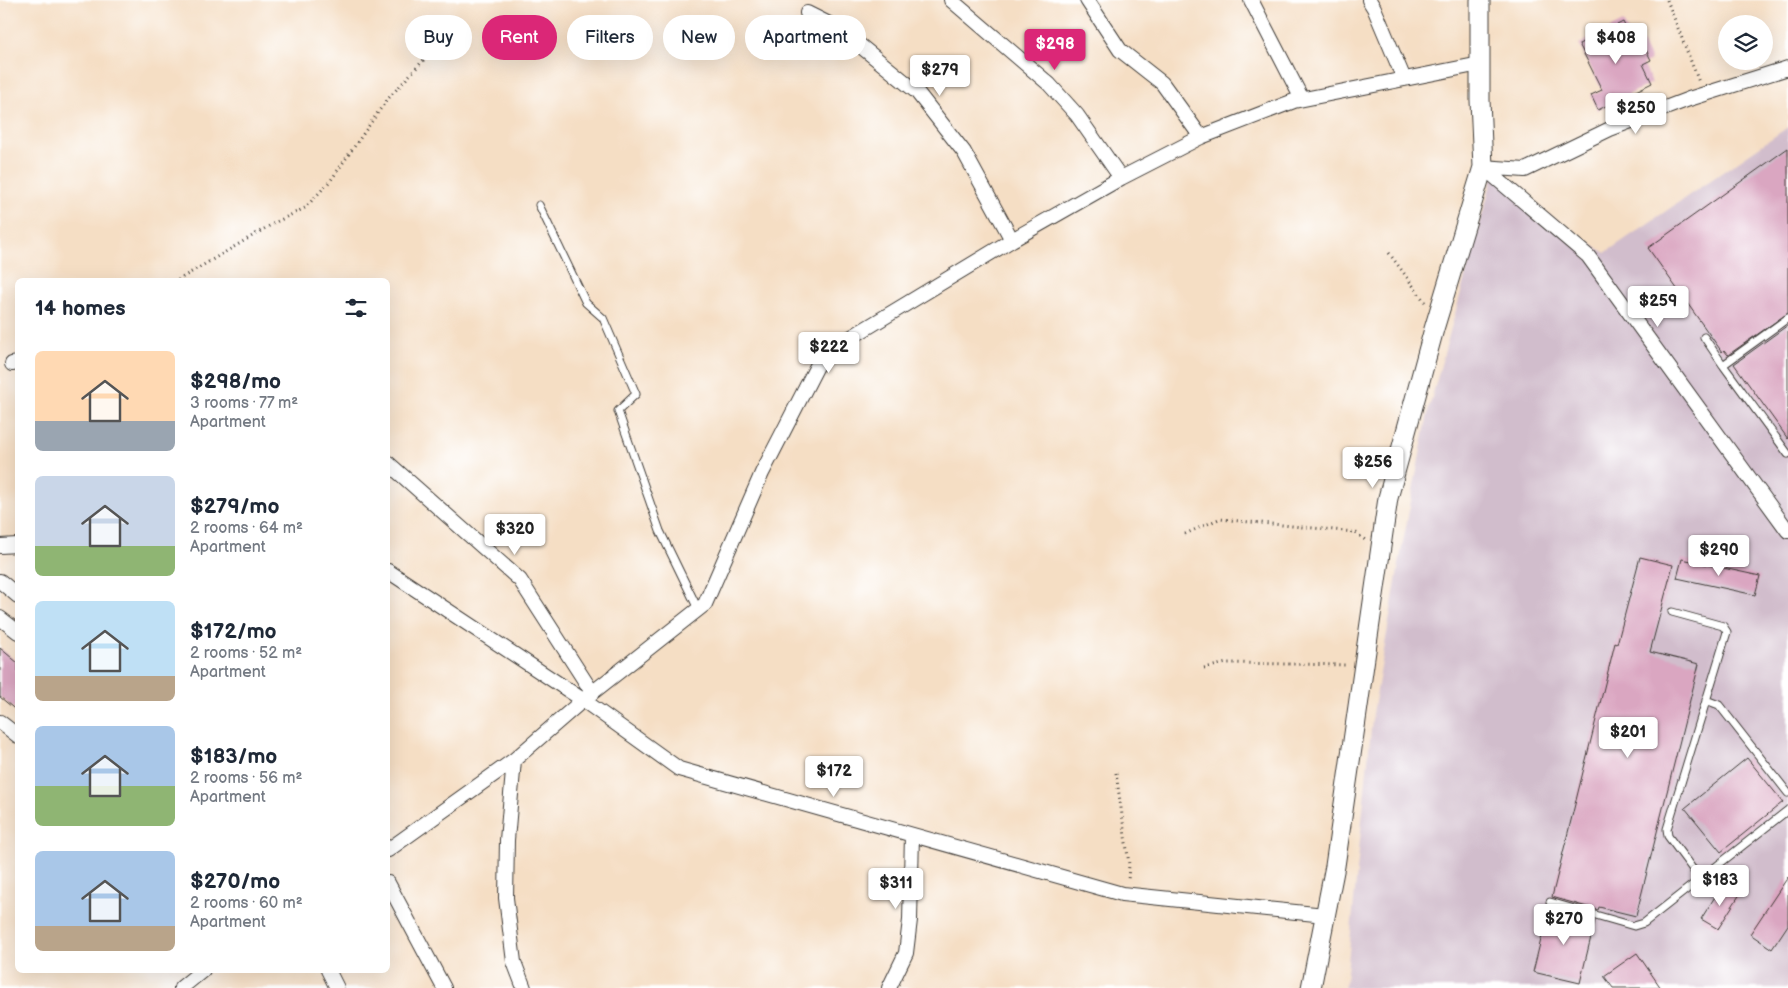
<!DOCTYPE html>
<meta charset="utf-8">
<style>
:root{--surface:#fff;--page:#f2f2f3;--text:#1f2937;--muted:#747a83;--accent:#db2777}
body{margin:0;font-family:"Balsamiq Sans",sans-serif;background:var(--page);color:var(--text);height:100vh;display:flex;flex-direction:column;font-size:19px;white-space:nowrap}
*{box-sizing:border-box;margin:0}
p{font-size:16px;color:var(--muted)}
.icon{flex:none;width:28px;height:28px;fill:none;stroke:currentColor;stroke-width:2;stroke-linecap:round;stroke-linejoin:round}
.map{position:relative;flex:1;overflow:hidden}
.drawer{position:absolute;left:15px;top:278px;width:375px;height:695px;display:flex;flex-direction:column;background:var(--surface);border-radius:8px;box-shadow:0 5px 20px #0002}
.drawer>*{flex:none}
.banner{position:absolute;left:405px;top:15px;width:475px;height:45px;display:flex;gap:10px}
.tools{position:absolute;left:1718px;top:15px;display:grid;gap:10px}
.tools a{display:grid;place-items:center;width:55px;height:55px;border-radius:50%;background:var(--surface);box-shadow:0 5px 20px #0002;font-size:25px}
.price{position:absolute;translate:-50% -42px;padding:0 11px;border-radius:5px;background:#fff;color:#222;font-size:16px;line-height:32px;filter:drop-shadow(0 1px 2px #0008)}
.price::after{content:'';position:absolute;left:50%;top:30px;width:15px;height:11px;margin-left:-8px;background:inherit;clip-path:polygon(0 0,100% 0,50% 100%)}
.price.current{background:var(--accent);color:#fff}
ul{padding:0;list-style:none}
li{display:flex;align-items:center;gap:15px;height:125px;padding:0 20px}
li span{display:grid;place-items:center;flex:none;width:140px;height:100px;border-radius:8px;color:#555}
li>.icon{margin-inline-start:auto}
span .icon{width:60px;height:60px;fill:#fffc;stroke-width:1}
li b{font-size:21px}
h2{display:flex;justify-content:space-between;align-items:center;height:60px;padding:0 20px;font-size:21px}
.tag{padding:0 18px;border-radius:22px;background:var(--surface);box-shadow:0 5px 20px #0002;font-size:18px;line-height:45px}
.tag.current{background:var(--accent);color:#fff}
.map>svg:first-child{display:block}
.industrial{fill:#d1bdcc}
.building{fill:#daa6c1}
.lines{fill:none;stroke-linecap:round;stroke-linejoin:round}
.service-casing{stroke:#3d3935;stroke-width:9}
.minor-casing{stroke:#3d3935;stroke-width:16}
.secondary-casing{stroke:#3d3935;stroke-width:21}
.path{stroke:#3d3935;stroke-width:3;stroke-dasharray:1 4;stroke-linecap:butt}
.service{stroke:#fff;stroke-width:7}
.minor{stroke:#fff;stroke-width:14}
.secondary{stroke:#fff;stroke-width:19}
</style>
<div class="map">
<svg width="1788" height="988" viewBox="0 0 1788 988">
<rect width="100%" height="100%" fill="#fff"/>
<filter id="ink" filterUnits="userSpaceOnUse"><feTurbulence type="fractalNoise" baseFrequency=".02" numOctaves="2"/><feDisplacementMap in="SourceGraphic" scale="10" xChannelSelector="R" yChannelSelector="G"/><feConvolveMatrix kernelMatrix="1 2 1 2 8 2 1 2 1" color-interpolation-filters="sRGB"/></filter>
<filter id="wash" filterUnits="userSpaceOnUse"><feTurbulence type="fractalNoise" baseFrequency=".0096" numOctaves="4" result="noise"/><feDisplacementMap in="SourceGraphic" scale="20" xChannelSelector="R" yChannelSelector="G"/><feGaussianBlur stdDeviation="1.12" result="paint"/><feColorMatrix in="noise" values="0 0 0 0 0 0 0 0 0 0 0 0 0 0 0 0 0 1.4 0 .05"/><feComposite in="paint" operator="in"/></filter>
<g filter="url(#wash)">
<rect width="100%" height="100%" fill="#f5dec4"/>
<!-- industrial -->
<path class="industrial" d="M1788,127V988H1344L1346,982L1372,719L1402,547L1429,408L1493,176L1605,253Z"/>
<g id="blocks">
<!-- building -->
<path class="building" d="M1623,22L1634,44L1641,40L1651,60L1643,64L1652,83L1598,110L1591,95L1602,90L1579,44Z
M1788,148V313L1728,355L1724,350L1722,352L1648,248Z
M1788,325V439L1734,364Z
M1640,557L1673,565L1650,652L1699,664L1636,916L1599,907L1598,910L1552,897L1615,643L1617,644Z
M1682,559L1760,576L1755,595L1677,578Z
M0,648L18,663V712L0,697Z
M1747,758L1783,802L1721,852L1685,808Z
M1788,877V925L1772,949L1750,934Z
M1723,884L1740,894L1718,929L1701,919Z
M1549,907L1595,920L1580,983L1533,972Z
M1637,953L1661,988H1613L1604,976Z"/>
</g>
</g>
<g filter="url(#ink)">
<use href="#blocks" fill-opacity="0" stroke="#3d3935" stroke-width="1"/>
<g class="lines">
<!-- service casing -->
<g class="service-casing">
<path id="service" d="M539,205L586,303L603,318L636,394L618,411L660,531L698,609
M1788,318L1723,365L1788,454
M1704,337L1723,365
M1672,612L1723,626L1727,632L1667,829L1668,836L1700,879
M1706,700L1719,705L1788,793
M1550,902L1634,926L1644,923L1788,810"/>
</g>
<!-- minor casing -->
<g class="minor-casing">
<path id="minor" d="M951,0L1049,84L1077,115L1121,178
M1087,0L1120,50L1162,83L1201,137
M1251,0L1302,99
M1369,0L1374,8L1404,79
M807,13L841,30L917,92L964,152L1012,240
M1483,167L1588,256L1788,531
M1483,167L1525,170L1610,129L1689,99L1788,68
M12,364L18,363
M388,463L520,580L592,692
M0,546L18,545
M388,571L583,700L679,769L1122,894L1325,915
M0,581L18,596
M0,618L18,632
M0,722L18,736
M388,850L514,760
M388,883L444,988
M328,970L337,988
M181,988L203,970
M524,988L514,962L506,898L507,840L514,760L583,700L705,604L762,473L818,364L845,341L1012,240L1121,178L1201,137L1294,101L1480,64
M889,988L906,953L910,920L912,835"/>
</g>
<!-- secondary casing -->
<g class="secondary-casing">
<path id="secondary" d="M1311,988L1335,866L1388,498L1434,329L1483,167L1480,100V0"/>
</g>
<!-- path -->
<path class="path" d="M1667,0L1699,82
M1389,253L1425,302
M178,280L276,222L305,208L331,180L386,101L430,53
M1185,534L1219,519L1355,532L1365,540
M1204,668L1227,663L1348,665
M1116,773L1129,864L1128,882"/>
<!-- service -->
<use href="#service" class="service"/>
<!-- minor -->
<use href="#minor" class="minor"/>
<!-- secondary -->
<use href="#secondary" class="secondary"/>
</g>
</g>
</svg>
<div class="tools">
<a><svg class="icon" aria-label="layers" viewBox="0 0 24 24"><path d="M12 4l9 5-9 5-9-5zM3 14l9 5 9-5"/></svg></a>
</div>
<b class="price" style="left:1616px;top:65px">$408</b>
<b class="price current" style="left:1055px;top:71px">$298</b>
<b class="price" style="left:940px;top:97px">$279</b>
<b class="price" style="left:1636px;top:135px">$250</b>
<b class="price" style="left:1658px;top:328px">$259</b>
<b class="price" style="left:829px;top:374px">$222</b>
<b class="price" style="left:1373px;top:489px">$256</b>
<b class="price" style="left:515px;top:556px">$320</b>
<b class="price" style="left:1719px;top:577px">$290</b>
<b class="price" style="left:1628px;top:759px">$201</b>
<b class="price" style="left:834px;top:798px">$172</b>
<b class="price" style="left:1720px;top:907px">$183</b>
<b class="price" style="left:896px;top:910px">$311</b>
<b class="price" style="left:1564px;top:946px">$270</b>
<div class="banner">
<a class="tag">Buy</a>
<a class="tag current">Rent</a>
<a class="tag">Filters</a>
<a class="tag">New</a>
<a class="tag">Apartment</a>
</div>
<section class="drawer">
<h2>14 homes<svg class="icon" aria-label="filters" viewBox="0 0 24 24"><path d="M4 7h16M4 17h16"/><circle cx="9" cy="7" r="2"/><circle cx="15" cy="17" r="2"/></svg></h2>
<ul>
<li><span style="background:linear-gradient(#ffd9b3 70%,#9aa5b1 0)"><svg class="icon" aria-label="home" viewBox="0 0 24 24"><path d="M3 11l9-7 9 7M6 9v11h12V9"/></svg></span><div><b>$298/mo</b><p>3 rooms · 77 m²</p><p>Apartment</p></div></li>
<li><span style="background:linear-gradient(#c9d6e8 70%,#8fb573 0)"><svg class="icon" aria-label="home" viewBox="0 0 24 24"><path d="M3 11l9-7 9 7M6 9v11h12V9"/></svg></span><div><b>$279/mo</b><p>2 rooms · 64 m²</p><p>Apartment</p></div></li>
<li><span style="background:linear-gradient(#bfe0f5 75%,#b9a48a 0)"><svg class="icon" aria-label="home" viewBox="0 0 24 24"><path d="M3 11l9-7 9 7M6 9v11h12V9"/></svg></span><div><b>$172/mo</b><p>2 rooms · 52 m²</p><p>Apartment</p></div></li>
<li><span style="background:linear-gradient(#a9c7e8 60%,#8fb573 0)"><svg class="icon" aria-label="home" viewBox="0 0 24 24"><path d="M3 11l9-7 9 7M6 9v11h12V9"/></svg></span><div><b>$183/mo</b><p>2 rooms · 56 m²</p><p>Apartment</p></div></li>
<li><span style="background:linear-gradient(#a9c7e8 75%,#b9a48a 0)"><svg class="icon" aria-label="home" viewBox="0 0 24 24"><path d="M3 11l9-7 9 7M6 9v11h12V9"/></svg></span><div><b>$270/mo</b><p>2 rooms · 60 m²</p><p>Apartment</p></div></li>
</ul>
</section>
</div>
